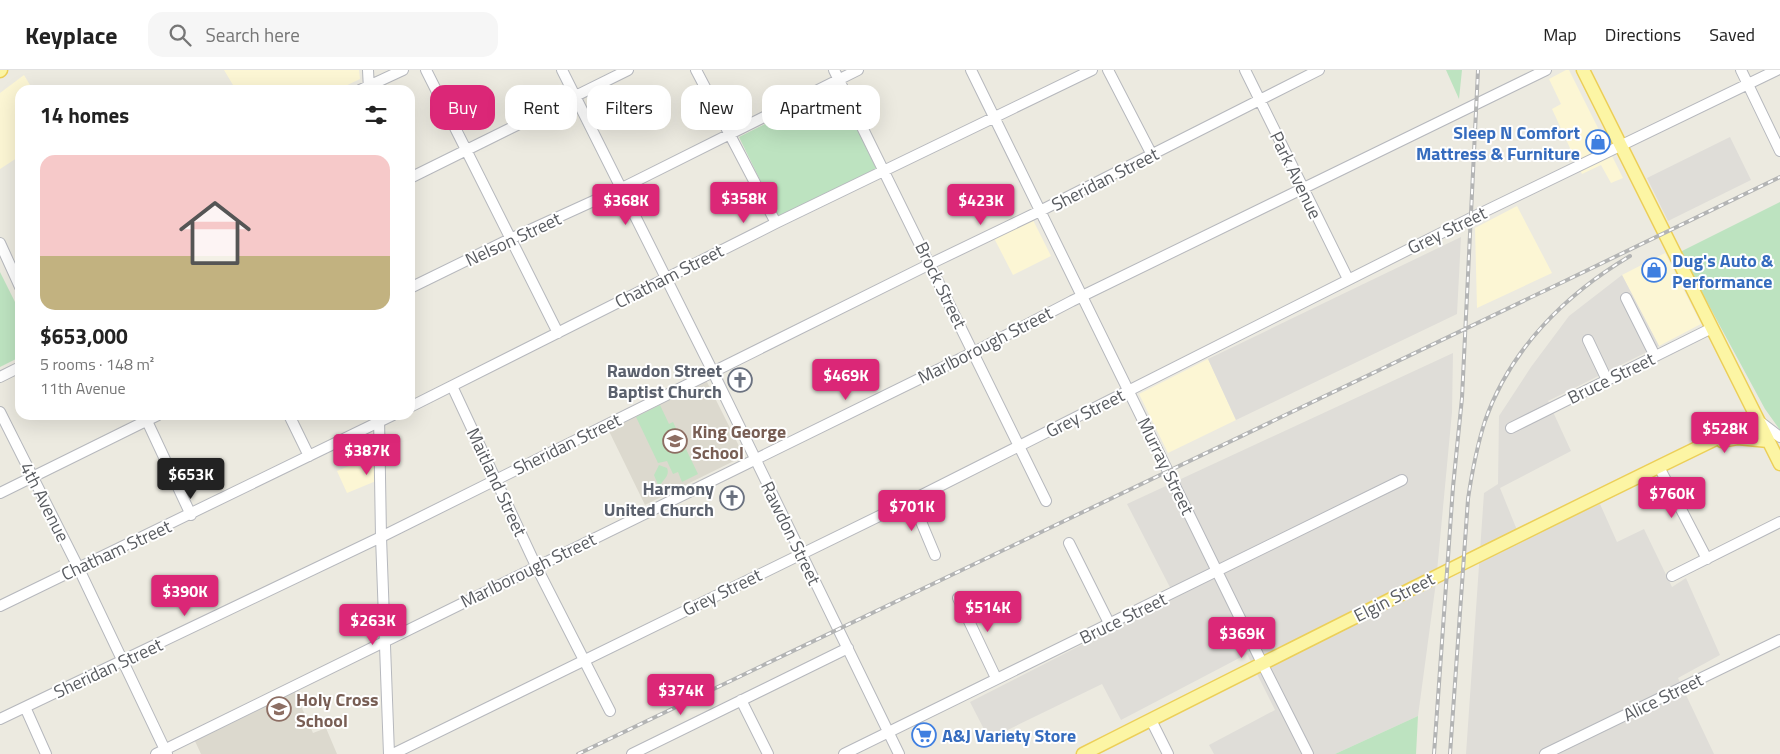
<!DOCTYPE html>
<meta charset="utf-8">
<style>
:root{--surface:#fff;--page:#f6f6f6;--text:#222;--muted:#767676;--line:#e0e0e0;--accent:#db2777}
body{margin:0;font-family:"Titillium Web",sans-serif;background:var(--page);color:var(--text);height:100vh;display:flex;flex-direction:column;font-size:19px;white-space:nowrap}
*{box-sizing:border-box;margin:0}
p{font-size:16px;color:var(--muted)}
.icon{flex:none;width:28px;height:28px;fill:none;stroke:currentColor;stroke-width:2;stroke-linecap:round;stroke-linejoin:round}
.map{position:relative;flex:1;overflow:hidden}
.panel{position:absolute;left:15px;top:15px;width:400px;height:335px;display:flex;flex-direction:column;background:var(--surface);border-radius:15px;box-shadow:0 5px 20px #0002}
.panel>*{flex:none}
.hud{position:absolute;left:430px;top:15px;width:475px;height:45px;display:flex;gap:10px}
.price{position:absolute;translate:-50% -42px;padding:0 11px;border-radius:5px;background:var(--accent);color:#fff;font-size:16px;line-height:32px;filter:drop-shadow(0 1px 2px #0008)}
.price::after{content:'';position:absolute;left:50%;top:30px;width:15px;height:11px;margin-left:-8px;background:inherit;clip-path:polygon(0 0,100% 0,50% 100%)}
.price.active{background:#222;color:#fff}
ul{padding:0;list-style:none}
li{display:grid;align-content:center;gap:10px;height:265px;padding:0 25px}
li span{display:grid;place-items:center;height:155px;border-radius:15px;color:#555}
li>.icon{margin-inline-start:auto}
span .icon{width:90px;height:90px;fill:#fffc;stroke-width:1}
li b{font-size:21px}
h2{display:flex;justify-content:space-between;align-items:center;height:60px;padding:0 25px;font-size:21px}
.tag{padding:0 18px;border-radius:15px;background:var(--surface);box-shadow:0 5px 20px #0002;font-size:18px;line-height:45px}
.tag.active{background:var(--accent);color:#fff}
header{display:flex;align-items:center;gap:30px;box-sizing:border-box;height:70px;padding:0 25px;background:var(--surface);border-bottom:1px solid var(--line)}
header strong{font-size:24px}
nav{display:flex;gap:28px;margin-inline-start:auto;font-size:18px}
.search{width:350px;height:45px;background:var(--page);display:flex;align-items:center;gap:12px;box-sizing:border-box;padding:0 18px;border-radius:15px;color:var(--muted);font-size:19px}
.map>svg:first-child{display:block}
.commercial{fill:#fcf6d4}
.industrial{fill:#dfddd8}
.education{fill:#dcd9ce}
.green{fill:#bde3c0}
.lines{fill:none;stroke-linecap:round;stroke-linejoin:round}
.minor-casing{stroke:#b6b8bd;stroke-width:12}
.major-casing{stroke:#eccf58;stroke-width:15}
.minor{stroke:#fff;stroke-width:10}
.major{stroke:#fcf5a4;stroke-width:12}
.rail-casing{stroke:#b3b4b4;stroke-width:4}
.rail{stroke:#fff;stroke-width:2;stroke-dasharray:5.5;stroke-linecap:butt}
.labels{text-anchor:middle;dominant-baseline:central;stroke-width:4;stroke-linejoin:round;paint-order:stroke}
.shop-label{font-size:18px;font-weight:bold;fill:#366cbe;stroke:#fff;text-anchor:start}
.street-label{font-size:18px;fill:#595c61;stroke:#fff}
.worship-label{font-size:18px;font-weight:bold;fill:#5b616d;stroke:#fff;text-anchor:end}
.education-label{font-size:18px;font-weight:bold;fill:#785e54;stroke:#fff;text-anchor:start}
</style>
<header>
<strong>Keyplace</strong>
<div class="search"><svg class="icon" aria-label="search" viewBox="0 0 24 24"><circle cx="10" cy="10" r="6"/><path d="M15 15l6 6"/></svg>Search here</div>
<nav><a>Map</a><a>Directions</a><a>Saved</a></nav>
</header>
<div class="map">
<svg width="1780" height="684" viewBox="0 0 1780 684">
<rect width="100%" height="100%" fill="#eceae0"/>
<!-- commercial -->
<path class="commercial" d="M224,0H359L360,9L337,20H236Z
M1566,0H1569L1623,108L1611,113L1601,95L1582,104L1552,39L1561,34L1549,9Z
M24,5L33,20H20V86L0,99V23Z
M1517,136L1552,203L1477,238L1475,158Z
M1032,148L1051,186L1013,205L994,168Z
M1665,183L1701,254L1659,276L1622,205Z
M1208,289L1236,350L1168,383L1139,324Z
M374,378L376,411L347,423L337,401L354,394L351,389Z"/>
<!-- industrial -->
<path class="industrial" d="M1730,67L1751,110L1668,151L1647,108Z
M1461,167L1457,244L1236,350L1208,289Z
M1622,205L1659,276L1548,331L1571,381L1500,418L1521,470L1600,434L1617,472L1644,459L1672,517L1686,508L1720,585L1678,608L1714,684H1466L1484,423L1498,414L1499,346L1531,297L1569,246Z
M1453,283L1452,342L1436,512L1418,646L1335,684H1214L1209,675L1275,640L1247,584L1121,650L1102,614L989,669L970,632L1175,527L1127,434Z"/>
<!-- education -->
<path class="education" d="M705,308L744,386L645,435L607,357Z
M294,620L313,663L326,658L337,684H201L194,669Z"/>
<!-- green -->
<path class="green" d="M1446,0H1462L1459,29Z
M837,18L877,98L778,147L739,67Z
M1780,132V360L1765,339L1680,182Z
M0,202L20,242V287L0,297Z
M660,335L669,354L673,352L698,404L682,412L678,402L673,404L667,391L658,393L636,347Z
M659,395L667,398C670,405 664,409 661,414L658,415L654,405Z
M1418,646L1416,684H1335Z"/>
<g class="lines">
<!-- minor casing -->
<g class="minor-casing">
<path id="minor" d="M368,0L369,20
M426,0L558,263
M562,0L713,302L899,684
M696,0L776,153
M834,0L1046,431
M971,0L1263,595L1308,684
M1108,0L1152,85
M1245,0L1348,209
M1741,0L1780,81
M360,20L403,0
M410,108L628,0
M0,173L20,217
M410,218L510,169L622,118L858,0
M1626,228L1655,286
M1588,270L1607,310
M0,307L20,297
M452,316L536,496L610,641
M410,337L776,153L1092,0
M0,342L78,497L167,684
M289,345L309,386
M379,346L381,467L389,684
M147,351L191,445
M1759,351L1780,367
M1511,358L1712,258
M1659,397L1707,489
M0,423L158,345
M912,430L935,485
M1069,473L1110,555
M1672,506L1780,452
M958,528L996,608
M0,536L393,345
M741,630L768,684
M25,637L46,684
M0,649L381,467L930,194L1040,141L1319,0
M1151,650L1168,684
M156,684L974,282L1072,231L1546,0
M393,684L912,430L1471,148L1777,0
M632,684L848,578
M844,684L1402,410
M1545,684L1780,570"/>
</g>
<!-- major casing -->
<g class="major-casing">
<path id="major" d="M1583,0L1780,394
M0,1L1,0
M1722,371L1738,368L1768,371
M1083,684C1307,571 1531,458 1757,349"/>
</g>
<!-- minor -->
<use href="#minor" class="minor"/>
<!-- major -->
<use href="#major" class="major"/>
<!-- rail casing -->
<g class="rail-casing">
<path id="rail" d="M578,684L1565,211L1780,107
M1434,684L1453,417L1462,328L1478,0
M1450,684L1468,429C1472,402 1477,376 1485,351C1510,279 1566,224 1630,186"/>
</g>
<!-- rail -->
<use href="#rail" class="rail"/>
</g>
<!-- icons -->
<defs>
<g id="shop-ring" transform="scale(1.25)"><circle r="9.5" fill="#fff" stroke="#3f7fe0" stroke-width="1.5"/><path d="M-5-2.5h2.3a2.7 3.5 0 0 1 5.4 0H5L5.5 6h-11ZM-1.5-2.5h3a1.5 2.3 0 0 0-3 0Z" fill="#3f7fe0"/></g>
<g id="church-ring" transform="scale(1.25)"><circle r="9.5" fill="#fff" stroke="#6b7280" stroke-width="1.5"/><path d="M-1.2-6h2.4v3.5h3.3v2.4h-3.3V6h-2.4V-.1h-3.3v-2.4h3.3Z" fill="#6b7280"/></g>
<g id="school-ring" transform="scale(1.25)"><circle r="9.5" fill="#fff" stroke="#8d6e63" stroke-width="1.5"/><path d="M0-5L7-2L0 1L-7-2ZM-4 1L0 2.5L4 1V4Q0 6-4 4Z" fill="#8d6e63"/></g>
<g id="supermarket-ring" transform="scale(1.25)"><circle r="9.5" fill="#fff" stroke="#3f7fe0" stroke-width="1.5"/><path d="M-6-5.5h2.5l.6 2H6L4.5 2H-2.5L-4.4-4H-6ZM-1.5 3.2a1.3 1.3 0 1 0 .1 0ZM3 3.2a1.3 1.3 0 1 0 .1 0Z" fill="#3f7fe0"/></g>
</defs>
<g fill-rule="evenodd">
<use href="#shop-ring" x="1598" y="72"/>
<use href="#shop-ring" x="1654" y="200"/>
<use href="#church-ring" x="740" y="310"/>
<use href="#school-ring" x="675" y="371"/>
<use href="#church-ring" x="732" y="428"/>
<use href="#school-ring" x="279" y="639"/>
<use href="#supermarket-ring" x="924" y="665"/>
</g>
<g class="labels">
<!-- shop labels -->
<g class="shop-label">
<text x="1580" y="62" text-anchor="end">Sleep N Comfort<tspan x="1580" dy="21">Mattress &amp; Furniture</tspan></text>
<text x="1672" y="190">Dug's Auto &amp;<tspan x="1672" dy="21">Performance</tspan></text>
<text x="942" y="665">A&amp;J Variety Store</text>
</g>
<!-- street labels -->
<g class="street-label">
<text transform="translate(1296 105) rotate(64)">Park Avenue</text>
<text transform="translate(1105 109) rotate(-27)">Sheridan Street</text>
<text transform="translate(1447 160) rotate(-26)">Grey Street</text>
<text transform="translate(513 169) rotate(-25)">Nelson Street</text>
<text transform="translate(669 206) rotate(-27)">Chatham Street</text>
<text transform="translate(941 215) rotate(64)">Brock Street</text>
<text transform="translate(985 275) rotate(-27)">Marlborough Street</text>
<text transform="translate(1611 308) rotate(-26)">Bruce Street</text>
<text transform="translate(1085 343) rotate(-27)">Grey Street</text>
<text transform="translate(567 374) rotate(-26)">Sheridan Street</text>
<text transform="translate(1166 396) rotate(64)">Murray Street</text>
<text transform="translate(497 412) rotate(65)">Maitland Street</text>
<text transform="translate(45 432) rotate(63)">4th Avenue</text>
<text transform="translate(791 463) rotate(64)">Rawdon Street</text>
<text transform="translate(116 480) rotate(-25)">Chatham Street</text>
<text transform="translate(528 500) rotate(-26)">Marlborough Street</text>
<text transform="translate(722 522) rotate(-26)">Grey Street</text>
<text transform="translate(1394 527) rotate(-27)">Elgin Street</text>
<text transform="translate(1123 548) rotate(-26)">Bruce Street</text>
<text transform="translate(108 598) rotate(-25)">Sheridan Street</text>
<text transform="translate(1663 627) rotate(-26)">Alice Street</text>
</g>
<!-- worship labels -->
<g class="worship-label">
<text x="722" y="300">Rawdon Street<tspan x="722" dy="21">Baptist Church</tspan></text>
<text x="714" y="418">Harmony<tspan x="714" dy="21">United Church</tspan></text>
</g>
<!-- education labels -->
<g class="education-label">
<text x="692" y="361">King George<tspan x="692" dy="21">School</tspan></text>
<text x="296" y="629">Holy Cross<tspan x="296" dy="21">School</tspan></text>
</g>
</g>
</svg>
<b class="price" style="left:744px;top:154px">$358K</b>
<b class="price" style="left:626px;top:156px">$368K</b>
<b class="price" style="left:981px;top:156px">$423K</b>
<b class="price" style="left:846px;top:331px">$469K</b>
<b class="price" style="left:1725px;top:384px">$528K</b>
<b class="price" style="left:367px;top:406px">$387K</b>
<b class="price active" style="left:191px;top:430px">$653K</b>
<b class="price" style="left:1672px;top:449px">$760K</b>
<b class="price" style="left:912px;top:462px">$701K</b>
<b class="price" style="left:185px;top:547px">$390K</b>
<b class="price" style="left:988px;top:563px">$514K</b>
<b class="price" style="left:373px;top:576px">$263K</b>
<b class="price" style="left:1242px;top:589px">$369K</b>
<b class="price" style="left:681px;top:646px">$374K</b>
<div class="hud">
<a class="tag active">Buy</a>
<a class="tag">Rent</a>
<a class="tag">Filters</a>
<a class="tag">New</a>
<a class="tag">Apartment</a>
</div>
<section class="panel">
<h2>14 homes<svg class="icon" aria-label="filters" viewBox="0 0 24 24"><path d="M4 7h16M4 17h16"/><circle cx="9" cy="7" r="2"/><circle cx="15" cy="17" r="2"/></svg></h2>
<ul>
<li><span style="background:linear-gradient(#f6c9c9 65%,#c2b280 0)"><svg class="icon" aria-label="home" viewBox="0 0 24 24"><path d="M3 11l9-7 9 7M6 9v11h12V9"/></svg></span><div><b>$653,000</b><p>5 rooms · 148 m²</p><p>11th Avenue</p></div></li>
</ul>
</section>
</div>
